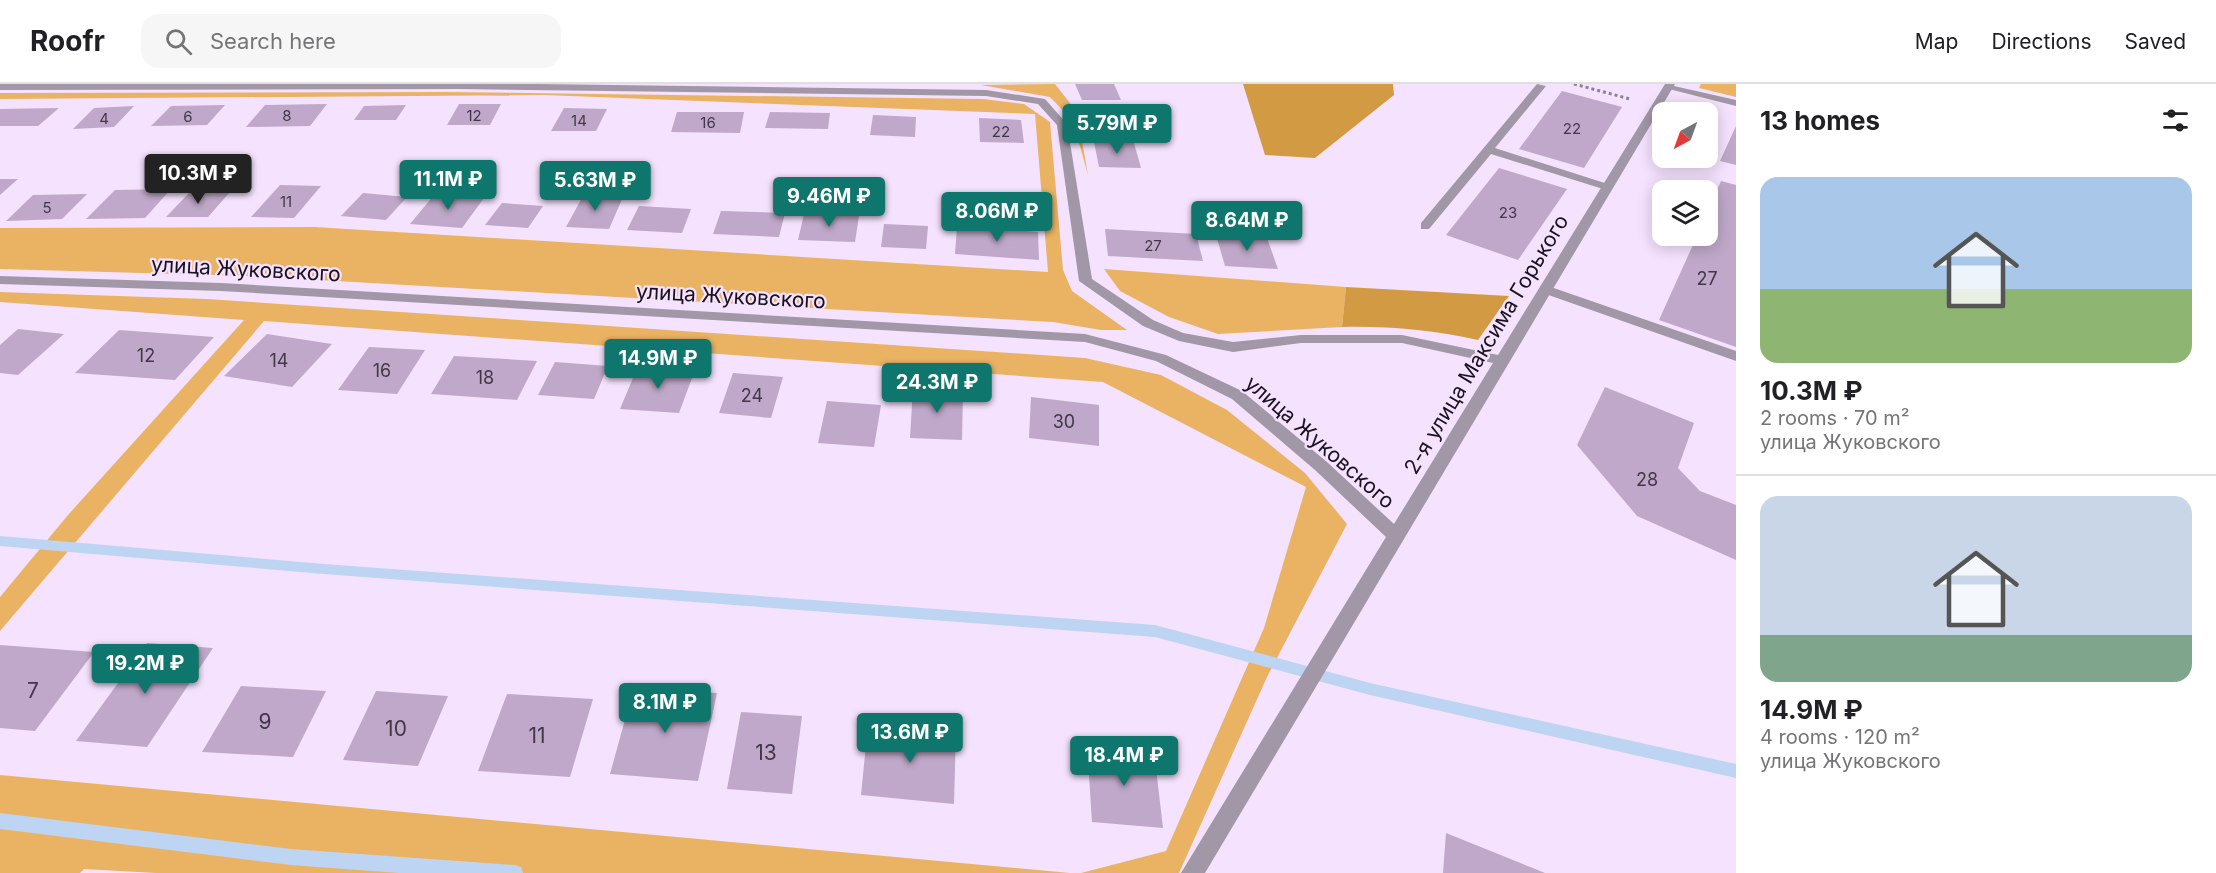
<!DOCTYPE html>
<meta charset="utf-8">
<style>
:root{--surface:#fff;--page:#f6f6f6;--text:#202124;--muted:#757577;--line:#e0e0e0;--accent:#0f766e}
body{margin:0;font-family:Inter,sans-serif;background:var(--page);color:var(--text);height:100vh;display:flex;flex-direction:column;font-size:22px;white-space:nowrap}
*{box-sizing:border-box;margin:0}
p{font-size:20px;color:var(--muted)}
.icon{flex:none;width:33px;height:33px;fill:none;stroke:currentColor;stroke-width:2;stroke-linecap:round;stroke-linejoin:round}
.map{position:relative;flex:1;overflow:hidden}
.panel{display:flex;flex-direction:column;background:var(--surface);width:480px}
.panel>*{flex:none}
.needle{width:39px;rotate:221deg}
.fabs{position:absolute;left:1652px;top:18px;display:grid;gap:12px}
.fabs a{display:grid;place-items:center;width:66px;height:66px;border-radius:12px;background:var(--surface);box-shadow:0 3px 15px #0003;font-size:30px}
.price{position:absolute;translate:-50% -51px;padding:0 14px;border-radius:6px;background:var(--accent);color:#fff;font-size:20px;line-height:39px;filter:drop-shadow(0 2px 3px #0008)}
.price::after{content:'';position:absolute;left:50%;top:36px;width:18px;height:14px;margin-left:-9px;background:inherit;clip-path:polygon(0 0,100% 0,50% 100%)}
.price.on{background:#222;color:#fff}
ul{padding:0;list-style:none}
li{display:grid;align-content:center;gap:12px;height:318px;padding:0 24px}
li+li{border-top:2px solid var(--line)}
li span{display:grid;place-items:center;height:186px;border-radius:18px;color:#555}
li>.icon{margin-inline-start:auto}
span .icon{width:108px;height:108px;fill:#fffc;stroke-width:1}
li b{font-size:26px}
h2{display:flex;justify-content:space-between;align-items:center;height:72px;padding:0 24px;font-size:26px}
header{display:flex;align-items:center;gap:36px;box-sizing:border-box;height:84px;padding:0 30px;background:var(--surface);border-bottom:2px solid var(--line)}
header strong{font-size:28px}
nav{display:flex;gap:33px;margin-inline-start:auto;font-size:21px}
.search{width:420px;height:54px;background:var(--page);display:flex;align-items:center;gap:15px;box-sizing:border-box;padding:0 21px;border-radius:18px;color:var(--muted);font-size:22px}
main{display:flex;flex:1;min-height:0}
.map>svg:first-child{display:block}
.green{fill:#eab364}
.forest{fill:#d39a44}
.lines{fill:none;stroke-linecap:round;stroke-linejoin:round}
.stream{fill:#bdd4f2;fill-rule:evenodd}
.building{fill:#bfa8c9}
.path{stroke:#8e8095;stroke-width:3;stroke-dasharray:3 3;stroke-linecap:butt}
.service{fill:#a197a6;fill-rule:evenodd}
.minor{fill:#a197a6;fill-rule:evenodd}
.labels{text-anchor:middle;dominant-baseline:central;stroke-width:4.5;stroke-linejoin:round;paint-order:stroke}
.far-number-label{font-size:15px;fill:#423748}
.number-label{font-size:18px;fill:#423748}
.street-label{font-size:21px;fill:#19111d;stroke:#f5e2fe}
.near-number-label{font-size:21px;fill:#423748}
</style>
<header>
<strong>Roofr</strong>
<div class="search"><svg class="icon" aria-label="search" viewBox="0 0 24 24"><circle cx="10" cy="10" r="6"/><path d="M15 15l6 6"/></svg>Search here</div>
<nav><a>Map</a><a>Directions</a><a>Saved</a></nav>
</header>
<main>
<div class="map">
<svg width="1736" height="789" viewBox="0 0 1736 789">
<rect width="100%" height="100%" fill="#f5e2fe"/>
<!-- green -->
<path class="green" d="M1055,0L1077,28L1088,91L1073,37L1050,13L981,1Z
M1701,0H1736V13L1699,4Z
M447,8L983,15L1024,20L1050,38L1063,186L1072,207L1127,246H1101L1053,238L249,192L0,185V144L315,143L1048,188L1035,30L545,11L0,15V9Z
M1104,185L1346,203L1342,243L1218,250L1169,233L1120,207Z
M0,208L207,215L1085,274L1161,291L1227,326L1305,389L1347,440L1267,593L1179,789H1081L1166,767L1264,544L1306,403L1103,298L264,237L0,547V513L68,431L244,236L0,218Z
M0,691L1070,789H156L84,785L80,789H0Z"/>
<!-- forest -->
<path class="forest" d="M1243,0H1393L1394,11L1315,74L1265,71Z
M1346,203L1509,212L1478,256C1432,246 1389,242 1342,243Z"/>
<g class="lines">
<!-- stream -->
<path class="stream" d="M0,452L324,480L1155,541L1370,599L1736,680V694L1370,611L1155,553L324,490L0,462Z
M0,729L291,765L515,781L521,783L523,789H399L291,781L0,745Z"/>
</g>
<!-- building -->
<path class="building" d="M1075,0H1114L1121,16H1082Z
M1562,7L1622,23L1584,84L1519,65Z
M327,20L310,42L246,43L265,21Z
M459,20H501L490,41H447Z
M225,21L207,41L151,42L171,22Z
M406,21L396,36H354L364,22Z
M134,22L114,43L73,45L94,24Z
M1085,22L1123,23L1131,53L1092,52Z
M59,24L38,42H0V25Z
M564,24L607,25L596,47H551Z
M677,28H744L740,49L671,48Z
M770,28L830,29L828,45L765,44Z
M873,31L916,33L915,53L870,51Z
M979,34L1021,36L1024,59L980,58Z
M1736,42V81L1720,77Z
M1094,58L1134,59L1141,84L1099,83Z
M1499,84L1567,105L1518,176L1446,151Z
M0,95H18L0,111Z
M1721,97L1736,101V263L1659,236L1697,152H1707V129Z
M280,101L321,102L294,134L251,133Z
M171,105L145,134L86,135L115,106Z
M190,108H230L208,133H166Z
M363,109L407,113L386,136L341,132Z
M87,110L62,135L6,137L33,111Z
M434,111L484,114L462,144L410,140Z
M583,112L623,113L609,145L566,143Z
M502,119L543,122L528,144L485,141Z
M639,122L691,125L682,149L627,146Z
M721,127L785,129L779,153L713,150Z
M804,130L859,132L855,158L798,156Z
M884,140L928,142L926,165L881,163Z
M957,142L1038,148L1039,176L955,170Z
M1105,145L1196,150L1203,177L1108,172Z
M1216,151L1267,154L1278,185L1225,182Z
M18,245L64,250L18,291L0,289V261Z
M119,246L214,253L175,296L75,289Z
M267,250L332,260L292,303L224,292Z
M369,263L425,266L397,310L338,306Z
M454,272L537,277L517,316L431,310Z
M555,278L608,282L594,315L538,311Z
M638,282L695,286L679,329L620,325Z
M733,289L783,293L771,334L719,329Z
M1605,303L1694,339L1678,384L1700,407L1736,421V476L1637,432L1577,361Z
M913,304L963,306L962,356L910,354Z
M1031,313L1099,321V362L1029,354Z
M827,317L881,321L874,363L818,359Z
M147,559L213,564L147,663L76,657Z
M0,561L94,568L35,647L0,644Z
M241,602L326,607L293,673L202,668Z
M634,603L717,609L698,697L610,690Z
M376,607L448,612L418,682L343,676Z
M507,610L593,615L570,693L478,687Z
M741,628L802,632L792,710L727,705Z
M868,641L956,648L954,720L861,711Z
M1087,660L1154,667L1163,744L1092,738Z
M1446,749L1545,789H1443Z"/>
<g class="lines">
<!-- path -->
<path class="path" d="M1574,0L1630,15"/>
<!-- service -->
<path class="service" d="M1537,0L1546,2L1495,64L1611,101V105H1603L1491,70L1429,145H1421V139Z
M1665,0L1736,16V22L1665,4Z
M1545,201L1736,267V277L1540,208V202Z"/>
<!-- minor -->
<path class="minor" d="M0,0H538L986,6L1045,15L1067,40L1092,195L1153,236L1183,249L1233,258L1301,251H1402L1498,271L1665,0H1675L1205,789H1181L1386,453L1315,386L1232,315L1156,277L1085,258L221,207L0,200V192L221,199L1085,250L1166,271L1242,307L1327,378L1394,440L1493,279L1402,259H1301L1233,268L1179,257L1143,242L1079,197L1057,41L1038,20L986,12L460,5L0,6Z"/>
</g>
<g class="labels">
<!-- far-number labels -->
<g class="far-number-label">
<text x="287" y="31">8</text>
<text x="474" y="31">12</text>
<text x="188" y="32">6</text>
<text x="104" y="34">4</text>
<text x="579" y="36">14</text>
<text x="708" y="38">16</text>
<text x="1572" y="44">22</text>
<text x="1001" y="47">22</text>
<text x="286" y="117">11</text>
<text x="47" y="123">5</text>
<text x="1508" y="128">23</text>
<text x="1153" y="161">27</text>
</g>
<!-- number labels -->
<g class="number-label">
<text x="1707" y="194">27</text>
<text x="146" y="271">12</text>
<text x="279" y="276">14</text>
<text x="382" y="286">16</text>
<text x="485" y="293">18</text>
<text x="752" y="311">24</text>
<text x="1064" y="337">30</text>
<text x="1647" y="395">28</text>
</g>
<!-- street labels -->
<g class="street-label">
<text transform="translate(246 185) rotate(3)">улица Жуковского</text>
<text transform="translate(731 212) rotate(3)">улица Жуковского</text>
<text transform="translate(1486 260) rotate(-59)">2-я улица Максима Горького</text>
<text transform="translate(1320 358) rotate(41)">улица Жуковского</text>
</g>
<!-- near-number labels -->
<g class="near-number-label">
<text x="33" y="606">7</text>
<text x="265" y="637">9</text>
<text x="396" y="644">10</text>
<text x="537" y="651">11</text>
<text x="766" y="668">13</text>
</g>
</g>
</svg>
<div class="fabs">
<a><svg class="needle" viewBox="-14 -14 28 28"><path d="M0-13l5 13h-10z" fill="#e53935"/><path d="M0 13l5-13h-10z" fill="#757577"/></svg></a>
<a><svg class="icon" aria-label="layers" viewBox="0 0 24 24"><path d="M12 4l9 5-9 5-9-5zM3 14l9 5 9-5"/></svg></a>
</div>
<b class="price" style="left:1117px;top:71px">5.79M ₽</b>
<b class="price on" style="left:198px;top:121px">10.3M ₽</b>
<b class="price" style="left:448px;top:127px">11.1M ₽</b>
<b class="price" style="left:595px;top:128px">5.63M ₽</b>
<b class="price" style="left:829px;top:144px">9.46M ₽</b>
<b class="price" style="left:997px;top:159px">8.06M ₽</b>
<b class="price" style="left:1247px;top:168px">8.64M ₽</b>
<b class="price" style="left:658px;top:306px">14.9M ₽</b>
<b class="price" style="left:937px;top:330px">24.3M ₽</b>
<b class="price" style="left:145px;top:611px">19.2M ₽</b>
<b class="price" style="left:665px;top:650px">8.1M ₽</b>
<b class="price" style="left:910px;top:680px">13.6M ₽</b>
<b class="price" style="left:1124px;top:703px">18.4M ₽</b>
</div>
<section class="panel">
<h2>13 homes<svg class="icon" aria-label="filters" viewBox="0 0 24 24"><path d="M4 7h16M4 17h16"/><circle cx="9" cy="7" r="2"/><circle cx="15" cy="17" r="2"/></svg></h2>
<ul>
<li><span style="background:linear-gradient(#a9c7e8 60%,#8fb573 0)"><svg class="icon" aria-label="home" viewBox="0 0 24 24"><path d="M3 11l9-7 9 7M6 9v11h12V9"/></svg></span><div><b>10.3M ₽</b><p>2 rooms · 70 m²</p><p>улица Жуковского</p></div></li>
<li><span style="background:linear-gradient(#c9d6e8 75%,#7fa58c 0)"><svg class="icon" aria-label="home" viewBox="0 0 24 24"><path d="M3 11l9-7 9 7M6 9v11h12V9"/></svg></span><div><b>14.9M ₽</b><p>4 rooms · 120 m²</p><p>улица Жуковского</p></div></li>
</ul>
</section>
</main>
